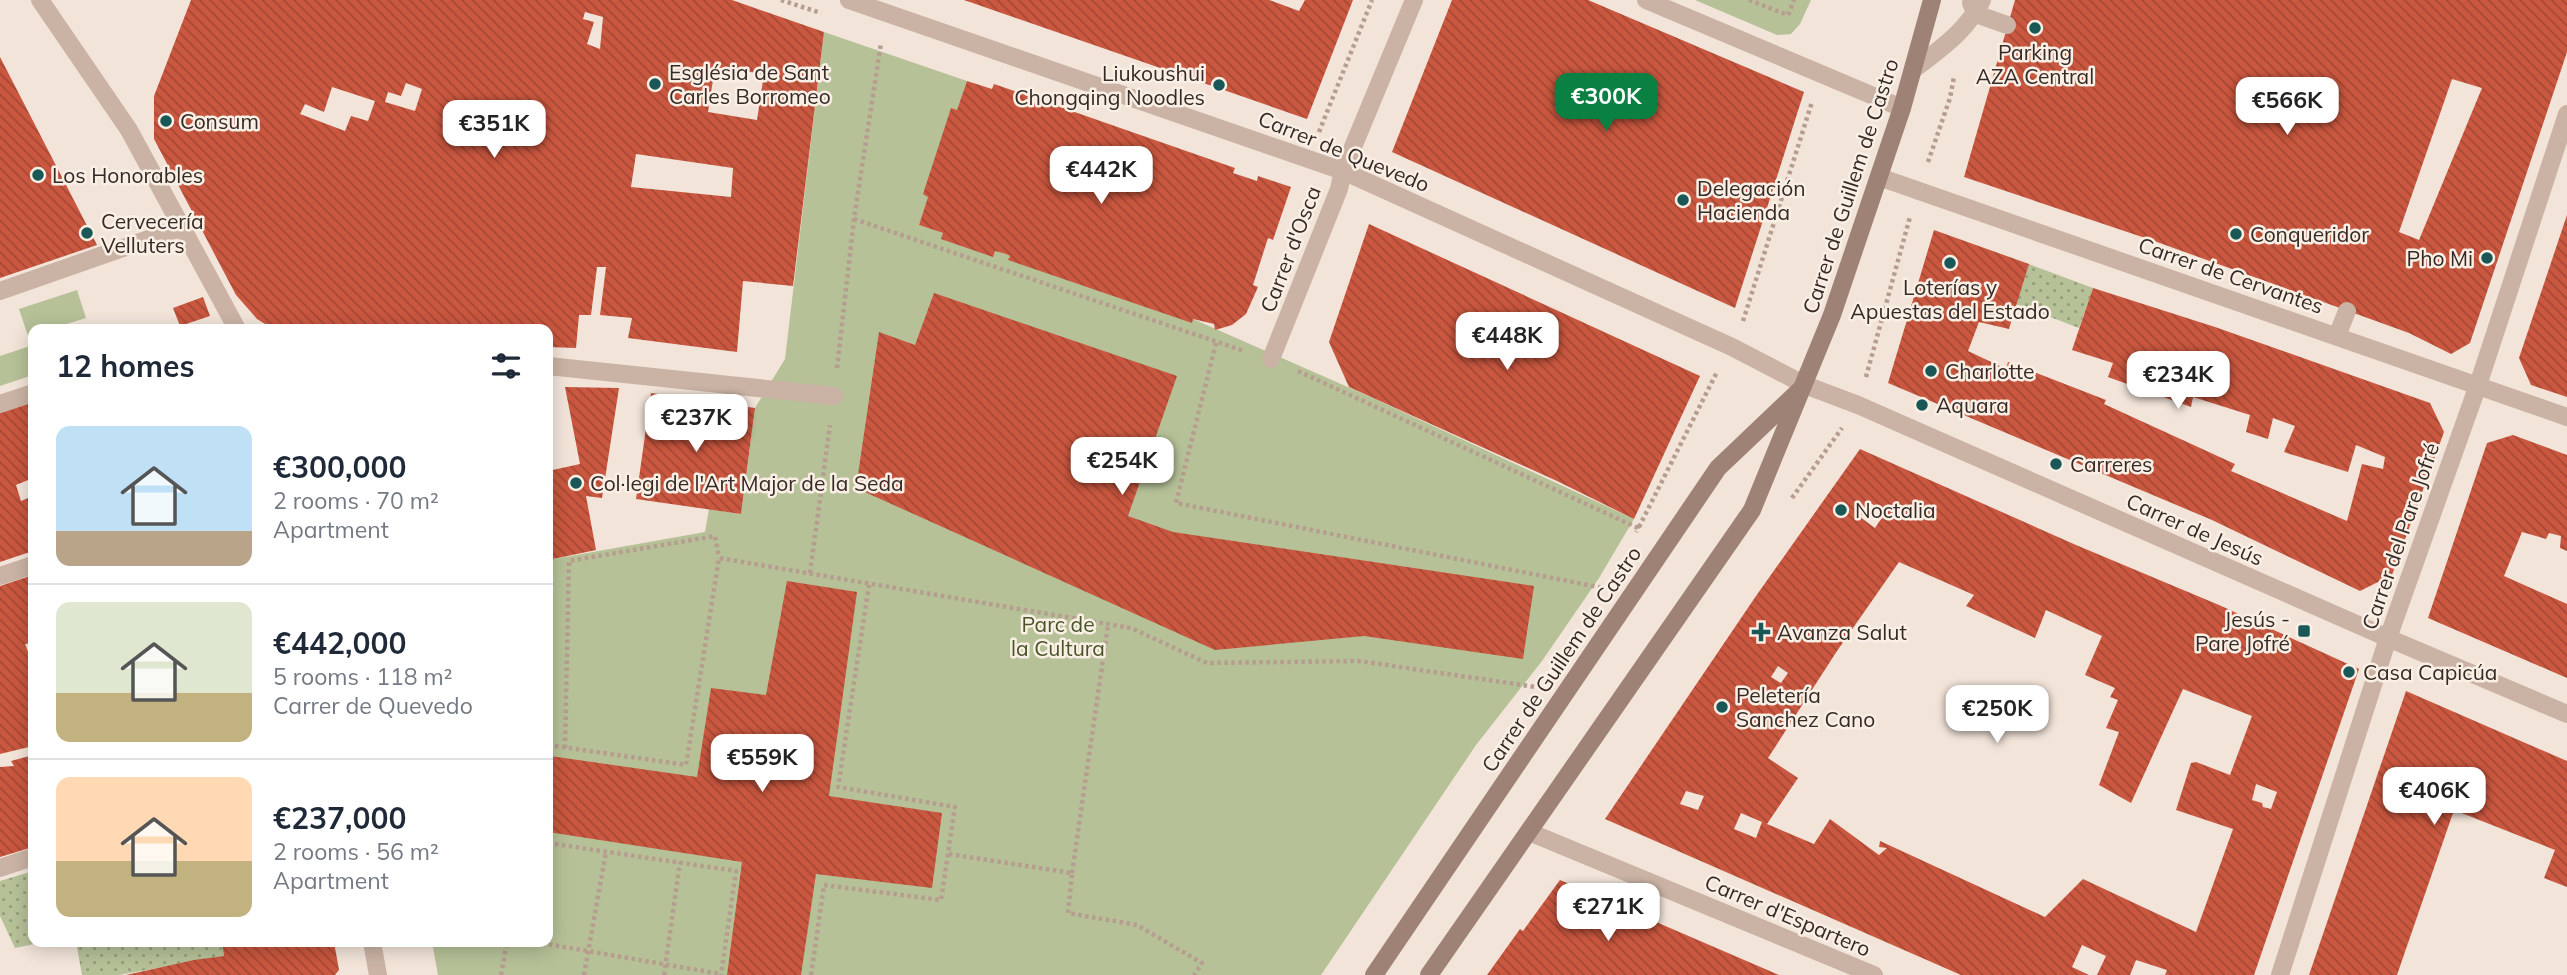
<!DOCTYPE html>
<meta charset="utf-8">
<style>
:root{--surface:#fff;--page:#f6f6f7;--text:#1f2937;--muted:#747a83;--line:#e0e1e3;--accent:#0b8043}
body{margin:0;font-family:Mulish,sans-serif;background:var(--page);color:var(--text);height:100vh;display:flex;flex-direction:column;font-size:26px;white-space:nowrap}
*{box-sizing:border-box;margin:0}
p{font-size:23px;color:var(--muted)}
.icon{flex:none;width:38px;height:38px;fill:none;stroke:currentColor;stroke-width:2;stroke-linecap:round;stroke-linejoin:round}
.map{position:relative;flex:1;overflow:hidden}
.side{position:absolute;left:28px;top:324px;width:525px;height:623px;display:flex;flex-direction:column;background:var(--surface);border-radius:14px;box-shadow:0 4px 18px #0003}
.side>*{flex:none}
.price{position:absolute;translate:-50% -60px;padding:0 16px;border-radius:14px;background:#fff;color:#222;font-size:23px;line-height:46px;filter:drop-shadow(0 2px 4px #0008)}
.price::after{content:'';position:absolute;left:50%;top:42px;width:21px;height:16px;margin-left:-10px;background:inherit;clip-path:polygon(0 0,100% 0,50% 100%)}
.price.active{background:var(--accent);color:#fff}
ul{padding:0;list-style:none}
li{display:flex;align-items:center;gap:21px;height:175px;padding:0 28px}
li+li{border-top:2px solid var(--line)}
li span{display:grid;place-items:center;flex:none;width:196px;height:140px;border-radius:14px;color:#555}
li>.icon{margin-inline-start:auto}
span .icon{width:84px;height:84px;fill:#fffc;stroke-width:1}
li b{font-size:30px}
h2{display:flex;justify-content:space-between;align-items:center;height:84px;padding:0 28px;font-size:30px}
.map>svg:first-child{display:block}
.grass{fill:url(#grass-dots)}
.green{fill:#b6c198}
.building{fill:url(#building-back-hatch);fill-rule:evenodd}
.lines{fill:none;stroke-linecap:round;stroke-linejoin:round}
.path{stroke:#b69d8f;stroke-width:4.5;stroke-dasharray:3.5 3.5;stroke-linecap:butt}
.service{stroke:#cab3a4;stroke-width:18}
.pedestrian{stroke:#cab3a4;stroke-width:18}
.minor{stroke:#cab3a4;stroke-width:18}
.tertiary{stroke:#cab3a4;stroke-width:18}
.secondary{stroke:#9e8276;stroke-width:18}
.poi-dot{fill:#1a5858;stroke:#faefe5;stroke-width:2.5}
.labels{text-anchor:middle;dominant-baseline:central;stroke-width:5;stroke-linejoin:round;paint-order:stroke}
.poi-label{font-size:21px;fill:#362a26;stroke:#faefe5;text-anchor:start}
.street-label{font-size:21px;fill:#362a26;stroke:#faefe5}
.park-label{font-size:21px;fill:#485529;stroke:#faefe5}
</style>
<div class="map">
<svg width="2567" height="975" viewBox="0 0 2567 975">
<defs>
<pattern id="grass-dots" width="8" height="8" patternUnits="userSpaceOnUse" patternTransform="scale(1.75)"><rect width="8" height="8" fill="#b6c198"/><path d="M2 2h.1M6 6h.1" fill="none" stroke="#959d7c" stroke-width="1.8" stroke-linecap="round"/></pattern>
<pattern id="building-back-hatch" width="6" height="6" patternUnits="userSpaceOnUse" patternTransform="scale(1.75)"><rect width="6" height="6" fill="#ca573f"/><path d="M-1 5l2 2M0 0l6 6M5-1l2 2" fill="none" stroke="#a54835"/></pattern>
</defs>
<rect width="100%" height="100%" fill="#f2e4d9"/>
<!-- grass -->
<path class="grass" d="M2029,264L2093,288L2079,328L2016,304Z
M33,871V942H44L15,948L0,916V881Z
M76,942H222L224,956L119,975H82Z"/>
<!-- green -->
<path class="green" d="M1695,0H1811L1800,24L1791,34L1777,35Z
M824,32L967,81L919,225L1006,254L1010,256L1009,260L1193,319L1375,399L1634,519L1599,578L1542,661L1476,745L1321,975H438L432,942H548V560L705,532L709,509L741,514L755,408L785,359Z
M77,290L86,318L51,329H33V335L28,336L19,309Z
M33,345V375L0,386V356Z"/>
<!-- building -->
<path class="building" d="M191,0H732L824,32L793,286L743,281L737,352L628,338L632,318L600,315L606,267H597L591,315H579L576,348L548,347V329H273L257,319L236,295L154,139V96ZM585,12L603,17L600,49L587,44L594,22L583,19ZM715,67L764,74L757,120L708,112ZM406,83L422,89L415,111L385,102L388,92L401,96ZM332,87L375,101L368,121L351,116L345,131L300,114L305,104L324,112ZM636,154L733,168L731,197L631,187Z
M964,0H1269L1299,11L1305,0H1353L1307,119Z
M1452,0H1588L1804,92L1735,308L1392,152Z
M2015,0H2567V52L2470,343L2451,354L2409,333L2157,242L1964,177ZM2452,79L2482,88L2419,240L2399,232Z
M0,57L97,245L0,278Z
M967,81L992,89L994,84L1029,96L1028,101L1041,106L1043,101L1235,168L1233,173L1257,181L1258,176L1291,187L1273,240L1268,238L1253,285L1258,287L1246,314L1232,325L1215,330L1214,324L1193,319L1192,323L1008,260L1010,256L1006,254L995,251L993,257L941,239L943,233L919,225L928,197L923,194L951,108L957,110Z
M2567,215V397L2531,385L2519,358Z
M1369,224L1700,376L1634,519L1557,481L1349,387L1329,342Z
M1934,230L2029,264L2009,329L1979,322L1968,351L2006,369L2008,362L2106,400L2104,404L2235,464L2231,471L2347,521L2362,464L2383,469L2385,457L2356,445L2348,472L2284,452L2295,426L2273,418L2268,439L2246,432L2250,415L2193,397L2191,407L2108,377L2113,363L2072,350L2093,288L2215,327L2430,403L2444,432L2392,575L2360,591L2212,520L1888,383Z
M934,293L1177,376L1128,516L1173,532L1534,586L1523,659L1364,636L1215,650L856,488L879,332L915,345Z
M203,297L210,316L180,326L173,308Z
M565,387L619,388L602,498L586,496L596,550L548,560V471L580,464Z
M651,393L755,408L741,514L636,499Z
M33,402V478L16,485L21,501L33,496V551L0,562V413Z
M2513,435L2567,455V551L2560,548L2561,536L2549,533L2546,539L2522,532L2504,576L2567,604V678L2428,618L2487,443Z
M1860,449L2076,545L2219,605L2359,669L2254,975H2165L2167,970L2136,960L2130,975H2097L2106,956L2082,945L2072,967L2089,975H1961L1605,819L1756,596ZM1869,502L1880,509L1883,516L1875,528L1860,517ZM1899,562L1974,595L1966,606L2035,638L2046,610L2102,636L2085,675L2115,688L2110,697L2118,700L2106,728L2119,732L2099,785L2131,803L2183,689L2252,716L2230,775L2196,762L2191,763L2176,810L2233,829L2196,932L2083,879L2045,917L1880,841L1879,847L1887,848L1879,855L1830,819L1814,844L1767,824L1798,778L1768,758L1837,651ZM1778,666L1788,673L1781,683L1771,677ZM2256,784L2277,792L2271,809L2263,807L2262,803L2252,800ZM1686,791L1704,796L1698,810L1680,804ZM1741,813L1762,822L1756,838L1734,829Z
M33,575V643L25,644L33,665V746L0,754V586Z
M787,581L857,592L829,796L942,813L932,888L816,874L801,975H727L742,862L548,832V774L550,756L697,777L711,688L766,695Z
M2406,691L2567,761V887L2544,878L2555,850L2454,810L2397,975H2309Z
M33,755V847L0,857V767L14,766L11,761Z
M1560,880L1670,928L1779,975H1487L1520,929L1523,931Z
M222,942H334L339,970L335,975H126L194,960L224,956Z"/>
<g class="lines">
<!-- path -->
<path class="path" d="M781,0L821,13
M1749,0L1788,15L1794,0
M1319,132L1372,0
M1928,162L1950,98L1954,77
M854,219L1244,351
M1743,321L1812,102
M1216,343L1176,503L1603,588
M837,368L854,219L881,43
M1298,371L1638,528L1636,532
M1866,377L1910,217
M1792,498L1842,428
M1639,527L1717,372
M810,573L830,425
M548,745L686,765L719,558L1131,628L1207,663L1359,661L1536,687
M565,748L569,561L715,536L719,558
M548,843L736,871L721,975
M949,854L1072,873L1068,913L1137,925L1202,963L1194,975
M1072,873L1108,625
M535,942L721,974
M501,975L507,942
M584,975L606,852
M664,975L680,862
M811,975L824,885L941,900L955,807L838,787L869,585"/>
<!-- service -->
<path class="service" d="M1971,3L1976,14L2007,25
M1913,70C1940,49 1967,31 1982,0
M2337,336L2347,311"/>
<!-- pedestrian -->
<path class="pedestrian" d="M40,0L129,130L237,329
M1646,0L1902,108
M1879,177L2567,417
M0,291L183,227
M1271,359L1339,189L1343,171
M548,366L834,396
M0,404L33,393
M0,576L33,565
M0,868L33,857
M372,942L378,975
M2280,975L2388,638L2478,385L2567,114"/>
<!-- minor -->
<path class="minor" d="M849,0L1343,171L1732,347L1805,385
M1343,171L1414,0
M1529,832L1874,975"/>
<!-- tertiary -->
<path class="tertiary" d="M1805,385L1858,405L2388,638L2567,714"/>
<!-- secondary -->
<path class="secondary" d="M1374,975L1718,468L1800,390
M1429,975L1752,510L1832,315L1902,108L1932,0"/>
</g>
<!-- markers -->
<g class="poi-dot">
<circle cx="2035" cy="28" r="7"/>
<circle cx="655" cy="84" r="7"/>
<circle cx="1219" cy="85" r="7"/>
<circle cx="166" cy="121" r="7"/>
<circle cx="38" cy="175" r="7"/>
<circle cx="1683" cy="200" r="7"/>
<circle cx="87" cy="233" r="7"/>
<circle cx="2236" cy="234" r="7"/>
<circle cx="2487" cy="258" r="7"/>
<circle cx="1950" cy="263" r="7"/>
<circle cx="1931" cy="371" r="7"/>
<circle cx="1922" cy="405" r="7"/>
<circle cx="2056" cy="464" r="7"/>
<circle cx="576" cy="483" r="7"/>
<circle cx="1841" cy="510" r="7"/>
<rect x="2297" y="624" width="14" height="14" rx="3.5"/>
<path d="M1757.5 621.5h7v7h7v7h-7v7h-7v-7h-7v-7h7z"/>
<circle cx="2349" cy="672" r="7"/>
<circle cx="1722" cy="707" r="7"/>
</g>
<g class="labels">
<!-- poi labels -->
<g class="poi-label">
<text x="2035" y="52" text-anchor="middle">Parking<tspan x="2035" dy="24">AZA Central</tspan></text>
<text x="669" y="72">Església de Sant<tspan x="669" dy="24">Carles Borromeo</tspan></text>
<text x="1205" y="73" text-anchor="end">Liukoushui<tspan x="1205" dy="24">Chongqing Noodles</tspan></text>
<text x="180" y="121">Consum</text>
<text x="52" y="175">Los Honorables</text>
<text x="1697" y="188">Delegación<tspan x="1697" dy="24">Hacienda</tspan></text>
<text x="101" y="221">Cervecería<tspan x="101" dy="24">Velluters</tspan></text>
<text x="2250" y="234">Conqueridor</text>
<text x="2473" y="258" text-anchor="end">Pho Mi</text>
<text x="1950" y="287" text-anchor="middle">Loterías y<tspan x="1950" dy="24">Apuestas del Estado</tspan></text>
<text x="1945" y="371">Charlotte</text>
<text x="1936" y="405">Aquara</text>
<text x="2070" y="464">Carreres</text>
<text x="590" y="483">Col·legi de l'Art Major de la Seda</text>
<text x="1855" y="510">Noctalia</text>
<text x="2290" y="619" text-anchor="end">Jesús -<tspan x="2290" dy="24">Pare Jofré</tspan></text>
<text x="1777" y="632">Avanza Salut</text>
<text x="2363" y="672">Casa Capicúa</text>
<text x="1736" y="695">Peletería<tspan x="1736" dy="24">Sanchez Cano</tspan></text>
</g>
<!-- street labels -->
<g class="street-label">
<text transform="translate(1344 151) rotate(22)">Carrer de Quevedo</text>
<text transform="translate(1850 186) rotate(-72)">Carrer de Guillem de Castro</text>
<text transform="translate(1290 249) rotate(-69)">Carrer d'Osca</text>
<text transform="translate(2231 275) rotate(19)">Carrer de Cervantes</text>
<text transform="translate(2195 529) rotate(24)">Carrer de Jesús</text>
<text transform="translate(2400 536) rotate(-71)">Carrer del Pare Jofré</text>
<text transform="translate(1561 659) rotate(-56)">Carrer de Guillem de Castro</text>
<text transform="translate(1788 915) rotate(23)">Carrer d'Espartero</text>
</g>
<!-- park labels -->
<g class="park-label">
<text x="1058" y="624">Parc de<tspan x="1058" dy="24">la Cultura</tspan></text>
</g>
</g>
</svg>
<b class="price active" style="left:1606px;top:133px">€300K</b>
<b class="price" style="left:2287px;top:137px">€566K</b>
<b class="price" style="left:494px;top:160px">€351K</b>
<b class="price" style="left:1101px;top:206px">€442K</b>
<b class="price" style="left:1507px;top:372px">€448K</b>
<b class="price" style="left:2178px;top:411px">€234K</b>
<b class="price" style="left:696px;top:454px">€237K</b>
<b class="price" style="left:1122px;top:497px">€254K</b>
<b class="price" style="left:1997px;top:745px">€250K</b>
<b class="price" style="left:762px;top:794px">€559K</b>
<b class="price" style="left:2434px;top:827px">€406K</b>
<b class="price" style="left:1608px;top:943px">€271K</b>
<section class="side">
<h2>12 homes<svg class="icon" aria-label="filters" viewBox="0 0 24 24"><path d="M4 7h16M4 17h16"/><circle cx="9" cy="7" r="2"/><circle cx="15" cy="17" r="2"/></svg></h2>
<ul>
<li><span style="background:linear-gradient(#bfe0f5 75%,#b9a48a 0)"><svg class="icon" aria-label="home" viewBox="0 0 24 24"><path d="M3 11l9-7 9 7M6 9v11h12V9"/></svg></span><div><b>€300,000</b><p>2 rooms · 70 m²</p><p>Apartment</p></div></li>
<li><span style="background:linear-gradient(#dfe7d0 65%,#c2b280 0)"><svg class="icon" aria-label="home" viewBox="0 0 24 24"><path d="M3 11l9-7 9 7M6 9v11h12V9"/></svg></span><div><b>€442,000</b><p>5 rooms · 118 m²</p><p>Carrer de Quevedo</p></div></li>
<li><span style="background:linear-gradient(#ffd9b3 60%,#c2b280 0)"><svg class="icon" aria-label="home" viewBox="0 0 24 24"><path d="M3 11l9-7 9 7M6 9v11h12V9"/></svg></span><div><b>€237,000</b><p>2 rooms · 56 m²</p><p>Apartment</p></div></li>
</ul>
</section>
</div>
